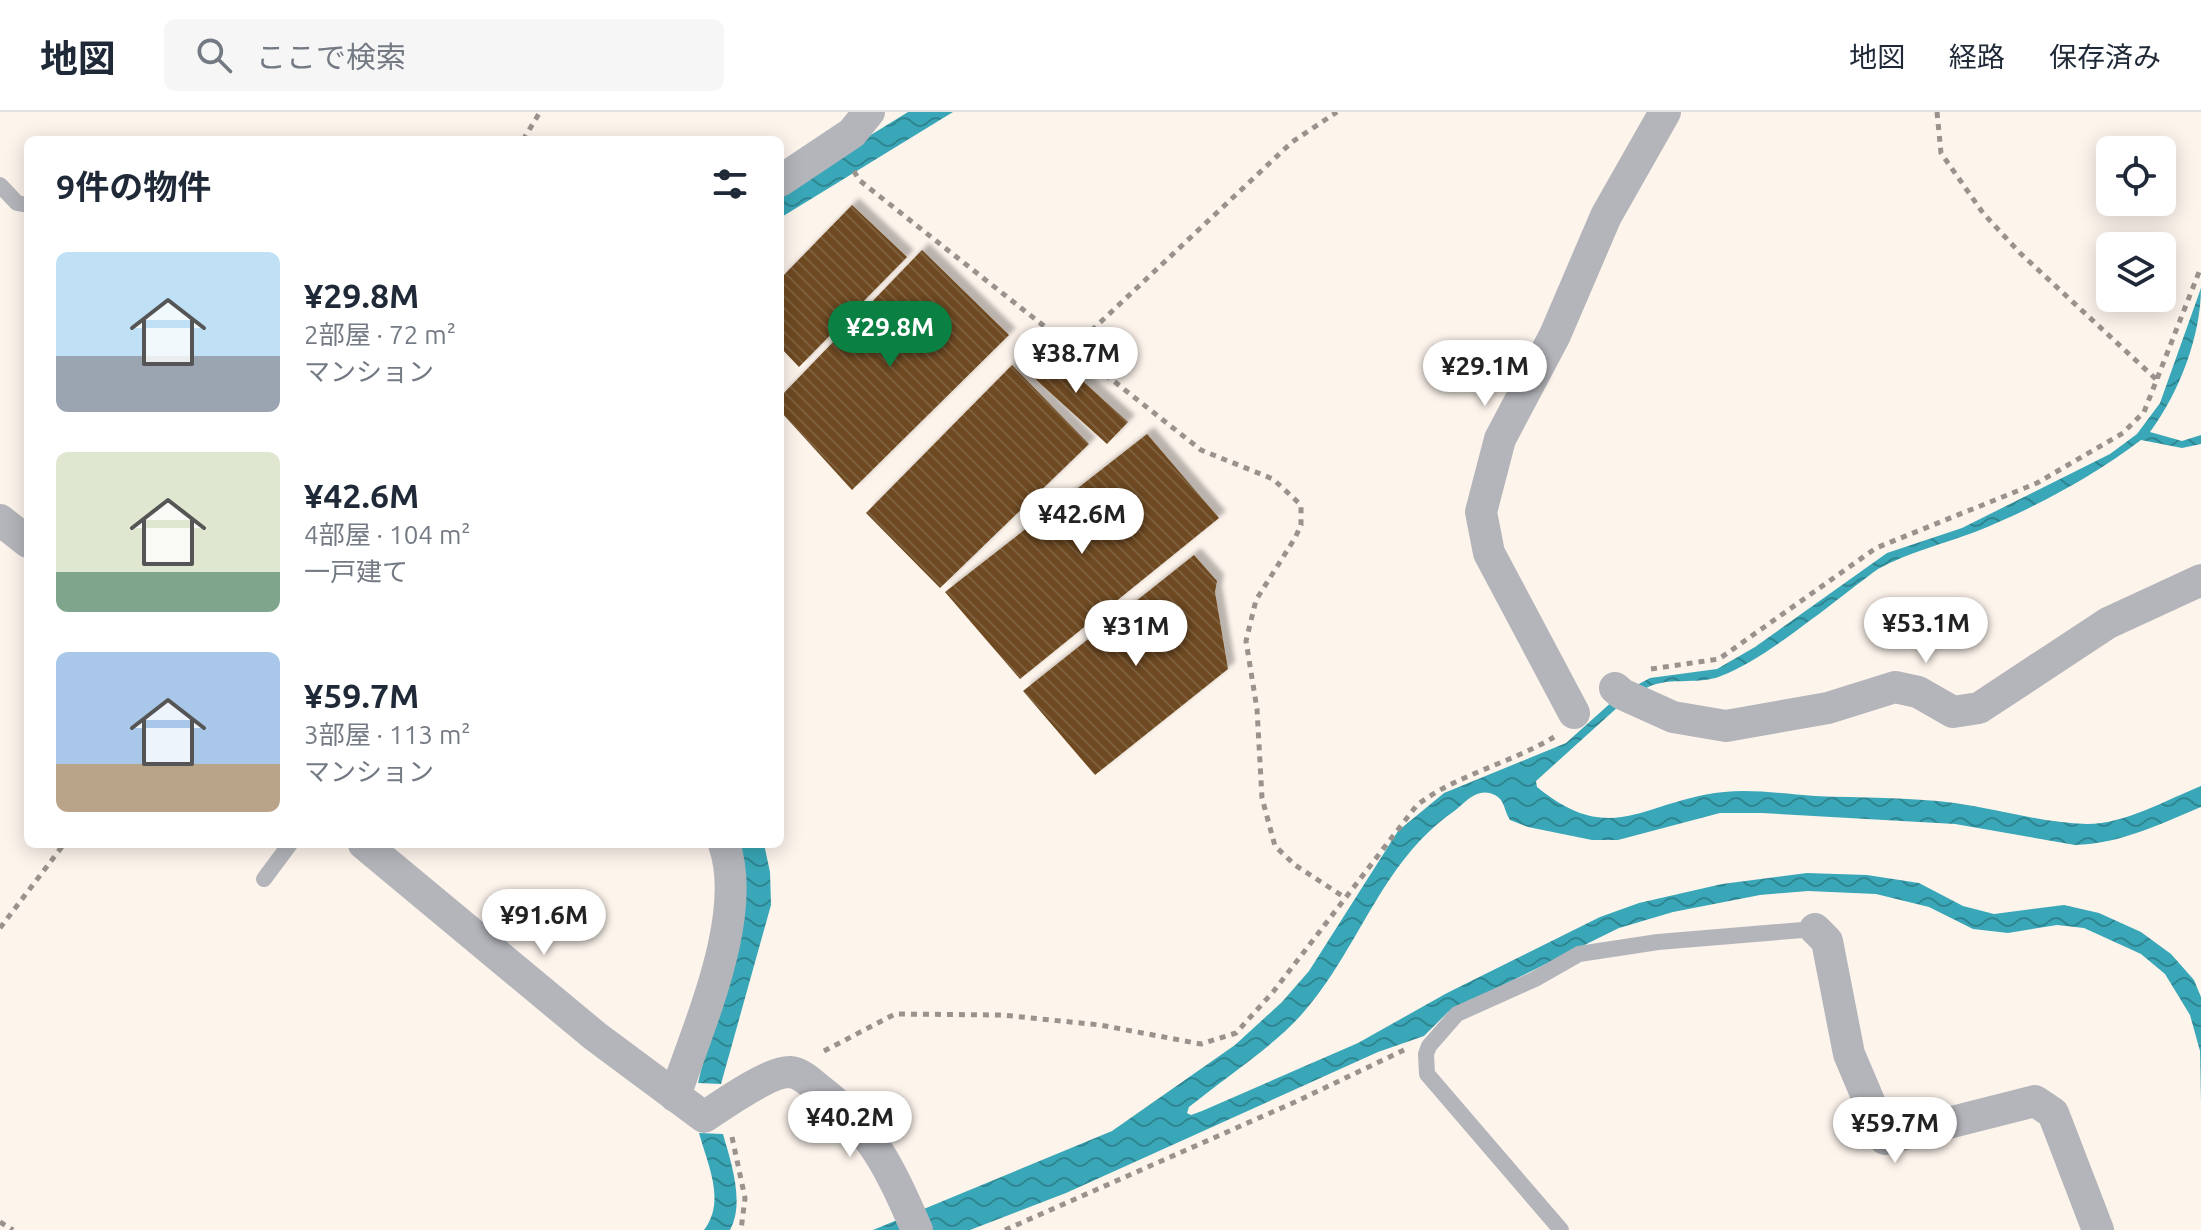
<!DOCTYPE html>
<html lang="ja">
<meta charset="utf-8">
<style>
:root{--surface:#fff;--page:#f6f6f7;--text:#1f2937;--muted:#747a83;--line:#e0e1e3;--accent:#0b8043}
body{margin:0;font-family:Ubuntu,"Noto Sans JP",sans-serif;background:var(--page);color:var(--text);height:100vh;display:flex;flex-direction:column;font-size:30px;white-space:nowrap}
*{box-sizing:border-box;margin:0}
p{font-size:26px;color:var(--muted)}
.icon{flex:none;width:44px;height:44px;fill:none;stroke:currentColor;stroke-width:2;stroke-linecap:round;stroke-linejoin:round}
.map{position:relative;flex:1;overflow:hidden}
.details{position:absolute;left:24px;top:24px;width:760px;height:712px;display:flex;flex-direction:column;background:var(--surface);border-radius:12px;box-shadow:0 4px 20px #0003}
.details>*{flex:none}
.buttons{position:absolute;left:2096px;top:24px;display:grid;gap:16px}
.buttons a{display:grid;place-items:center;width:80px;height:80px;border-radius:12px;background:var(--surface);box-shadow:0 4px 20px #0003;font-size:40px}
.price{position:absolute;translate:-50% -68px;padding:0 18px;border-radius:28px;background:#fff;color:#222;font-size:26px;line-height:52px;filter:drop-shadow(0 2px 4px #0008)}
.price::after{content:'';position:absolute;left:50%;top:48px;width:24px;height:18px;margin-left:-12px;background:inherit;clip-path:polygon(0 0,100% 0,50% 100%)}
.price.current{background:var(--accent);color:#fff}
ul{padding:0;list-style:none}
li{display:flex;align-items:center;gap:24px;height:200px;padding:0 32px}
li span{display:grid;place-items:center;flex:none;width:224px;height:160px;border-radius:12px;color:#555}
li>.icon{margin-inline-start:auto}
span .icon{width:96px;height:96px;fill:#fffc;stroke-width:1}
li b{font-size:34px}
h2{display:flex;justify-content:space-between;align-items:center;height:96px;padding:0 32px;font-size:34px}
header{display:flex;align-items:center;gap:48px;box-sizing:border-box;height:112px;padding:0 40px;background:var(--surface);border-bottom:2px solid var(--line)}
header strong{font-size:38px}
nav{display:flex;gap:44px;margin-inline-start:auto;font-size:28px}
.search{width:560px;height:72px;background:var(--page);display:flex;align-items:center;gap:20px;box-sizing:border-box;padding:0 28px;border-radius:12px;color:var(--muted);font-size:30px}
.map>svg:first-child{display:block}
.water{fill:url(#water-waves)}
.building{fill:url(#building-back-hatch);filter:url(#shadow)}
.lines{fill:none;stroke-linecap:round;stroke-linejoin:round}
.path{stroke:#9a938d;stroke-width:5;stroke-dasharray:6 6;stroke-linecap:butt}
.service{stroke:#b4b5ba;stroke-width:16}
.minor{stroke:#b4b5ba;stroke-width:32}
</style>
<header>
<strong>地図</strong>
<div class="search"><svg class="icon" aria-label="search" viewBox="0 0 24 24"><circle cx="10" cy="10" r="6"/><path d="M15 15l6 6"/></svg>ここで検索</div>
<nav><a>地図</a><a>経路</a><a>保存済み</a></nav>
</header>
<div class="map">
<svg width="2201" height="1118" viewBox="0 0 2201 1118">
<defs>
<pattern id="water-waves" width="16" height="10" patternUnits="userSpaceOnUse" patternTransform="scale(2)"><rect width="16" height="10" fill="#39a7b7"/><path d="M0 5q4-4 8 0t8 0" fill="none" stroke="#2f8693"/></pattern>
<pattern id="building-back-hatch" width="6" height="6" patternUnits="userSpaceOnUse" patternTransform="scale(2)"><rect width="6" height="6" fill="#6e4a20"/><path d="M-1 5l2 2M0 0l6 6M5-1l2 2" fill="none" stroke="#7d603e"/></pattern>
<filter id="shadow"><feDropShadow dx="7" dy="-7" stdDeviation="2" flood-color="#0004"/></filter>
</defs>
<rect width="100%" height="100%" fill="#fdf4ec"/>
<!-- water -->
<path class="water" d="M908,0H953L780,106V79Z
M2201,176C2201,224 2179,281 2150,320L2182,329L2201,323V332L2182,336L2141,328C2092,365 2033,397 1975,420C1943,432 1909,440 1878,457C1835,488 1768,546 1721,564C1697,574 1665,563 1643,578L1637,573L1650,566L1717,557L1755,535L1887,441L1962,416L2110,342L2137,322L2160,291Z
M1614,588L1619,594L1536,669L1537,675C1613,737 1644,688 1724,680C1753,677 1786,682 1815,684C1861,686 1909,685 1955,691C1998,697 2043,711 2087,712C2125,712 2166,688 2201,674V695C2160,712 2120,732 2075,733L1955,712L1762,701H1720L1618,728H1592L1528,715L1510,708C1504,699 1505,688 1495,683C1477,674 1465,691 1453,700C1381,750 1359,838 1302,902C1274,934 1223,967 1189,995L1187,1001L1191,1003L1202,999L1358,931L1447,881L1600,805L1639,791L1722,772L1807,761L1867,763L1919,771L1963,794L1994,802L2064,793L2099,801L2141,820L2171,842L2194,868L2201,885V990L2200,939L2190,903L2165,862L2141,842L2084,816L2057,813L2008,821L1973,817L1929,795L1876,782L1808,779L1760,783L1673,800L1619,816L1448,900L1424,924L1378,940L1066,1081L970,1118H873L1112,1019L1235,933L1282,890L1309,859L1398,719L1444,681L1566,631Z
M737,732H764L770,760L771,793L721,972L698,971L713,908Z
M699,1021L723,1022C731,1050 745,1091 730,1118H704C726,1089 708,1054 699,1021Z"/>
<!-- building -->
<path class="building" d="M852,93L907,145L799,255L780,235V167Z
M922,138L1009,223L852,378L780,299V285Z
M1044,234L1128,310L1107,332L1023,256Z
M1012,253L1089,332L940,476L866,401Z
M1147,322L1219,406L1020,567L945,480Z
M1194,443L1217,469L1215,480L1228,557L1095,663L1023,579Z"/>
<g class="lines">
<!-- path -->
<path class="path" d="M1937,0L1941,41L1983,101L2020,141L2157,268
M523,28L540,0
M854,59L859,68L1201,338L1273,367L1301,393V413L1295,426L1256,488L1246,529L1257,597L1262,686L1275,734L1295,753L1344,785
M1074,235L1292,30L1337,0
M1651,557L1719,547L1876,436L2037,371L2123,321L2144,300L2201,155
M0,816L64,732
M824,939L895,902L1002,903L1100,913L1201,932L1236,921L1273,880L1417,693C1458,662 1509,652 1554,625
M732,1025L745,1086L741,1118
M0,1110L13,1118
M1005,1118L1295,990L1404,938"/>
<!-- service -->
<path class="service" d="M0,73L17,91L28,93
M264,767L290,732
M1561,1118L1427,962L1426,942L1429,934L1457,902L1535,867L1579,842L1658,830L1815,817"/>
<!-- minor -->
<path class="minor" d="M780,69L852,21L869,0
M0,408L28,430
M1615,576L1622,582L1673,605L1726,614L1828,596L1895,575L1918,580L1953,600L1979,596L2108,511L2201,468
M1574,601L1489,441L1481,400L1500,327L1555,223L1606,104L1665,0
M364,732L595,924L704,1005C722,993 770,959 790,960C802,961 812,972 821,979C875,1021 890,1057 917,1118
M1815,817L1827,829L1849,942L1885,1027L2035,989L2053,1001L2098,1118
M675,984C698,914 749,804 724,732"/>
</g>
</svg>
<div class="buttons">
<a><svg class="icon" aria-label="locate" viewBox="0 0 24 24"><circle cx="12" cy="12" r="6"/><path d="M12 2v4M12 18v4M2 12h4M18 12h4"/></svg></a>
<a><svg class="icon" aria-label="layers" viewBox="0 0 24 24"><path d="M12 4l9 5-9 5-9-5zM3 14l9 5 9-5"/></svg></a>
</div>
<b class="price current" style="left:890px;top:257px">¥29.8M</b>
<b class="price" style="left:1076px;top:283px">¥38.7M</b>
<b class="price" style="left:1485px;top:296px">¥29.1M</b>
<b class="price" style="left:1082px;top:444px">¥42.6M</b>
<b class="price" style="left:1926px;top:553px">¥53.1M</b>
<b class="price" style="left:1136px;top:556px">¥31M</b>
<b class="price" style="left:544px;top:845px">¥91.6M</b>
<b class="price" style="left:850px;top:1047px">¥40.2M</b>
<b class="price" style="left:1895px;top:1053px">¥59.7M</b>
<section class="details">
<h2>9件の物件<svg class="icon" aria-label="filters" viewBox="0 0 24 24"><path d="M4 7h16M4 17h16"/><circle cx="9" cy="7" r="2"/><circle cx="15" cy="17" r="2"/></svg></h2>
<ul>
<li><span style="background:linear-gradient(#bfe0f5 65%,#9aa5b1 0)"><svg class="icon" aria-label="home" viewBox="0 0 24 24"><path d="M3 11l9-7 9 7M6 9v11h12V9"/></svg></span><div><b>¥29.8M</b><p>2部屋 · 72 m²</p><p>マンション</p></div></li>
<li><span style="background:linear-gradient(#dfe7d0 75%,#7fa58c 0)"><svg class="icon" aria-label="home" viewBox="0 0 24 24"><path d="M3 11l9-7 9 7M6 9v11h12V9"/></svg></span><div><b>¥42.6M</b><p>4部屋 · 104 m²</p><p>一戸建て</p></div></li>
<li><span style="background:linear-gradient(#a9c7e8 70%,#b9a48a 0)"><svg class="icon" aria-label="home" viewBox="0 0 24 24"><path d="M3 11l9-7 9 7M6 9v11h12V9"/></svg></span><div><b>¥59.7M</b><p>3部屋 · 113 m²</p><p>マンション</p></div></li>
</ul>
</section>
</div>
